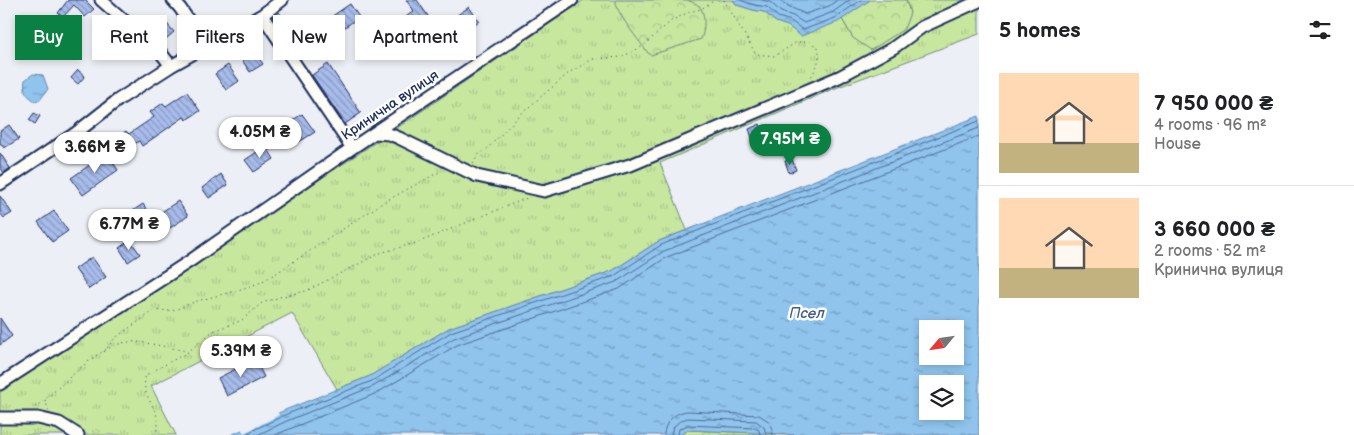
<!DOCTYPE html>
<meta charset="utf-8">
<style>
:root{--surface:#fff;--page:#f2f2f2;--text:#202124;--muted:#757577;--line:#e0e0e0;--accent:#0b8043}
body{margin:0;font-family:"Balsamiq Sans",sans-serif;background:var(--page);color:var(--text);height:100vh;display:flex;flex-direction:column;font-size:19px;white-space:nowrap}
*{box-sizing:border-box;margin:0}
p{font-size:16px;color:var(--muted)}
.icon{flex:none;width:28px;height:28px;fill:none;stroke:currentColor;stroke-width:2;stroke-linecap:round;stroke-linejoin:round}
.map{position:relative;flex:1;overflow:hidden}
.drawer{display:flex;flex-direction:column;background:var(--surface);width:375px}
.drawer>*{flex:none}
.banner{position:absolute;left:15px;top:15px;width:475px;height:45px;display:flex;gap:10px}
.needle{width:32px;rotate:241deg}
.controls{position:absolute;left:919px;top:320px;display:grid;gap:10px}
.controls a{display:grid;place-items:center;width:45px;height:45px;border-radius:0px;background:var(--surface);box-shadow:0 2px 8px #0003;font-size:25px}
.price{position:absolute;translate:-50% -42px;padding:0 11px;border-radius:18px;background:#fff;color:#222;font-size:16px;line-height:32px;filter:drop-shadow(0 1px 2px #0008)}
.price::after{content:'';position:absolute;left:50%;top:30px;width:15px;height:11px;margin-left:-8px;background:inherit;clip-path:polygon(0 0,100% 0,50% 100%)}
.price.selected{background:var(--accent);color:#fff}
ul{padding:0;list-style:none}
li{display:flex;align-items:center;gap:15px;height:125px;padding:0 20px}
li+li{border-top:1px solid var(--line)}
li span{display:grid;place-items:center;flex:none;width:140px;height:100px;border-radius:0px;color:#555}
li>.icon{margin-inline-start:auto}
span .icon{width:60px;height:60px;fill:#fffc;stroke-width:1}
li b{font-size:21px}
h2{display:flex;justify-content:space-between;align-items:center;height:60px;padding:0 20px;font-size:21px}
.tag{padding:0 18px;border-radius:0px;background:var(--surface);box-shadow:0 2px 8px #0003;font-size:18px;line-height:45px}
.tag.selected{background:var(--accent);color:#fff}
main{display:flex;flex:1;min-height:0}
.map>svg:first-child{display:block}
.grass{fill:url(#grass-tufts);stroke:#718a7e}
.forest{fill:url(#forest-crowns);stroke:#718a7e}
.water{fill:url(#water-ripples);stroke:#6188b4;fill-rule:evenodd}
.pier{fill:#eceff5}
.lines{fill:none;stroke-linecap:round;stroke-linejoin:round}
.shore{stroke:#4a6b97;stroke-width:1}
.building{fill:url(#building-back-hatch);stroke:#1b2f5e}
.minor-casing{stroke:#1b2f5e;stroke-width:15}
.path{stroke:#1b2f5e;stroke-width:1;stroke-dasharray:1 4;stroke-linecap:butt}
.minor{stroke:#fdfcf7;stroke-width:11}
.labels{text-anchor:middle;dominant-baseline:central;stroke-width:5;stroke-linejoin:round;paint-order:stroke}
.street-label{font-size:14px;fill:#1b2f5e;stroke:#fdfcf7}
.water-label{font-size:15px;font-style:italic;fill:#3e5c89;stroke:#fdfcf7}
</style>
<main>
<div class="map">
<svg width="979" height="435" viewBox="0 0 979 435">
<defs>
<pattern id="grass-tufts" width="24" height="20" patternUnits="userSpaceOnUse" patternTransform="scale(1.25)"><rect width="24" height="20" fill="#c7e69e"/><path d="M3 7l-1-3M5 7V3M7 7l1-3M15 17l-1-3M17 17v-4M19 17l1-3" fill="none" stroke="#aac68a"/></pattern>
<pattern id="forest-crowns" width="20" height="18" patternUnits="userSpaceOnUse" patternTransform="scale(1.25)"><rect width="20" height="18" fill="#c7e69e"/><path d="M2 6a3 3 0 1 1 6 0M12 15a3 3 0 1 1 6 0" fill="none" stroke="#aac68a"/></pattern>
<pattern id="water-ripples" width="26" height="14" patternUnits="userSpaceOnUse" patternTransform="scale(1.25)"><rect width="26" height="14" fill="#90c4ed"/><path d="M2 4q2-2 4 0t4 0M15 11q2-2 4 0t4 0" fill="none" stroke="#75a0c3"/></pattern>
<pattern id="building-back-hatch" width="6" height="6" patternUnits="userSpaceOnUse" patternTransform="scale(1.25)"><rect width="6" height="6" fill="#a8bceb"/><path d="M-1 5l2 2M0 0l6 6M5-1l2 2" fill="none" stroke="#8899c2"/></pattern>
</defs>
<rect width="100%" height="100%" fill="#eceff5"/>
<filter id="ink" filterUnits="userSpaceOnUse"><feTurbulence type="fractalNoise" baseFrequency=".02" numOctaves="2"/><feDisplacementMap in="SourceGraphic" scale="10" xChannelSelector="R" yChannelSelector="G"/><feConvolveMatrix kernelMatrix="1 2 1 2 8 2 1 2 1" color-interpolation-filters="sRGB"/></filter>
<g filter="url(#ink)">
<!-- grass -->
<path class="grass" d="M584,0H733L737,5L753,10L764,12L776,22L788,26L801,36L842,19L853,38L910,13L906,0H979V34L833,89L660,163L687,230L659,241L612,271L449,328L370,376L337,389L292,313L151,386L176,435H0V389L48,360L394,130Z"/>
<!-- forest -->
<path class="forest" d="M616,0H687C691,2 696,3 699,6C706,13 705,30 701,39L651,55L648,53C641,43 614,11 616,0Z
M870,0H906L910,13L904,29L871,50L853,38L842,19Z
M688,430L802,435H680Z"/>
<!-- water -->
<path class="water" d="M733,0H870L838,22L801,36L788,26L776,22L764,12L753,10L737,5Z
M33,74L43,75L48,89L40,100L35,101C26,95 23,91 25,80Z
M979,116V435H802L688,430L680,435H231L285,410L370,376L449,328L612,271L659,241ZM928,329H955V356H928ZM928,384H955V411H928Z"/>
<!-- pier -->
<path class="pier" d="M277,411L279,415L244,433L241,428Z"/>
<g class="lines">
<!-- shore -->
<path class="shore" d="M740,0L754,5L767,7L778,17L791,21L803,30L835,18L861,0
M762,0L770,2L781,12L793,16L804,23L833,12L850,0
M780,0C787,7 797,10 805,14L829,6L837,0
M243,435L287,414L372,381L451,332L614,276L661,245L979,121
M257,435L289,420L374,386L454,338L616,282L664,251L979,128
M275,435L377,393L457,345L619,289L667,257L979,136
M664,435C664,422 675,412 688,411L759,415L770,422L773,435
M671,435C672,426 679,420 688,418L756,421L764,427L766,435
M678,435L679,429L688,425L755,428L759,430L760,435"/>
</g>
<!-- building -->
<path class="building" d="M68,0H85L94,9L85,17L74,5L63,17L58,13Z
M406,0H417L430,19L412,32L403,19L414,11Z
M350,4L359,17L341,30L331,17Z
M469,7L479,21L457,36L447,22Z
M279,12L289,26L296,21L310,41L296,51L272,17Z
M162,18L174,32L161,43L147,31Z
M117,25L126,34L113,44L105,35Z
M250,46L263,64L250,72L238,54Z
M328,64L361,113L345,124L312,75Z
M228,65L239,81L226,90L215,74Z
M78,70L85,76L78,84L71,78Z
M187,92L200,111L186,120L184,117L142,146L139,141L124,151L116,138L126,131L129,134L154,117L150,112L163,103L166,106Z
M34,113L40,116L35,124L29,120Z
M302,114L315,132L299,142L287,124Z
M760,124L765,138L782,132L786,143L757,152L749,129Z
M9,125L19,139L4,148L0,143V131Z
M266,146L274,159L254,172L245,160Z
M0,153L10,168L4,173L0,167Z
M107,153L118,170L83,195L71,178Z
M792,159L796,170L789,173L785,161Z
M221,174L228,185L209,198L202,188Z
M0,196L12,213L4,218L0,213Z
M178,201L188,216L170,228L160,213Z
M143,204L155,222L140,233L128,214Z
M54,211L68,231L52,242L38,222Z
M130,240L140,254L128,262L119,248Z
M92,257L106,277L89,289L75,269Z
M0,318L12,336L0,345Z
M255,359L264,377L227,396L218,378Z"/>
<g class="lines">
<!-- minor casing -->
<g class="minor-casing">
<path id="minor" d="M101,0L161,53L171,66
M173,0L180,8L206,46
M262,15L352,148
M376,133L389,134L399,138L477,176L544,191L633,164L839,77L893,48L922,27L979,1
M0,184L76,133L118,100L171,66L262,15L282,0
M0,384L190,261L352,148L572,0
M0,418H38L59,423L78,435"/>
</g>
<!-- path -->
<path class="path" d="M724,0L756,54L775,56L797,42H809L818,47C821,58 817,67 811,77
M473,163L478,155L486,150L522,113L570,72L593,59L622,57L643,46L671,21L689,12L701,9L715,0
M104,352L115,338L155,310L172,311L197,301L235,291L259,283L275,274L384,202L441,171
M45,400L49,411
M35,407C60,390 97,344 129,342C144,341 170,348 186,351
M155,435C167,410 138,400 146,375L188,352L213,331L242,320L262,303L283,296L306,291L380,253L419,242L527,198"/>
<!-- minor -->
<use href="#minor" class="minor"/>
</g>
</g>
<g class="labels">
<!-- street labels -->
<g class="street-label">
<text transform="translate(390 105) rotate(-34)">Кринична вулиця</text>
</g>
<!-- water labels -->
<g class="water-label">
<text x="807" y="313">Псел</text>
</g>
</g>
</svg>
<div class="controls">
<a><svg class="needle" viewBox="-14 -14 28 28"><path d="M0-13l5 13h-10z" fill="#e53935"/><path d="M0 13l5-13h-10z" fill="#757577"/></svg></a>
<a><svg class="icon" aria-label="layers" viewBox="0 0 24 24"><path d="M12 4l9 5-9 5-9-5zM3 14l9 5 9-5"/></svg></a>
</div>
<b class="price" style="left:260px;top:159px">4.05M ₴</b>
<b class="price selected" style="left:790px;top:166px">7.95M ₴</b>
<b class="price" style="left:95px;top:174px">3.66M ₴</b>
<b class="price" style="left:129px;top:251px">6.77M ₴</b>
<b class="price" style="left:241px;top:378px">5.39M ₴</b>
<div class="banner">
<a class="tag selected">Buy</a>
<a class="tag">Rent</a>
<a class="tag">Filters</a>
<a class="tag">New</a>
<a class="tag">Apartment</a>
</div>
</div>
<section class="drawer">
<h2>5 homes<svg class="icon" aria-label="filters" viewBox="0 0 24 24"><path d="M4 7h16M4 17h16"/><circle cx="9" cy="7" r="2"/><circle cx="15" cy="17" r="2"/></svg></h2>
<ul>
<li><span style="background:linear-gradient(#ffd9b3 70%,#c2b280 0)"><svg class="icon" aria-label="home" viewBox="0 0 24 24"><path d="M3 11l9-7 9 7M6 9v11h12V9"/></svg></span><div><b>7 950 000 ₴</b><p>4 rooms · 96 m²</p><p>House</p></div></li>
<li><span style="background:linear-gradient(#ffd9b3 70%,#c2b280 0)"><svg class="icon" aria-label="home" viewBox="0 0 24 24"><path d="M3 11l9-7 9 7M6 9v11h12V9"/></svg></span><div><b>3 660 000 ₴</b><p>2 rooms · 52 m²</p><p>Кринична вулиця</p></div></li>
</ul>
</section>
</main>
